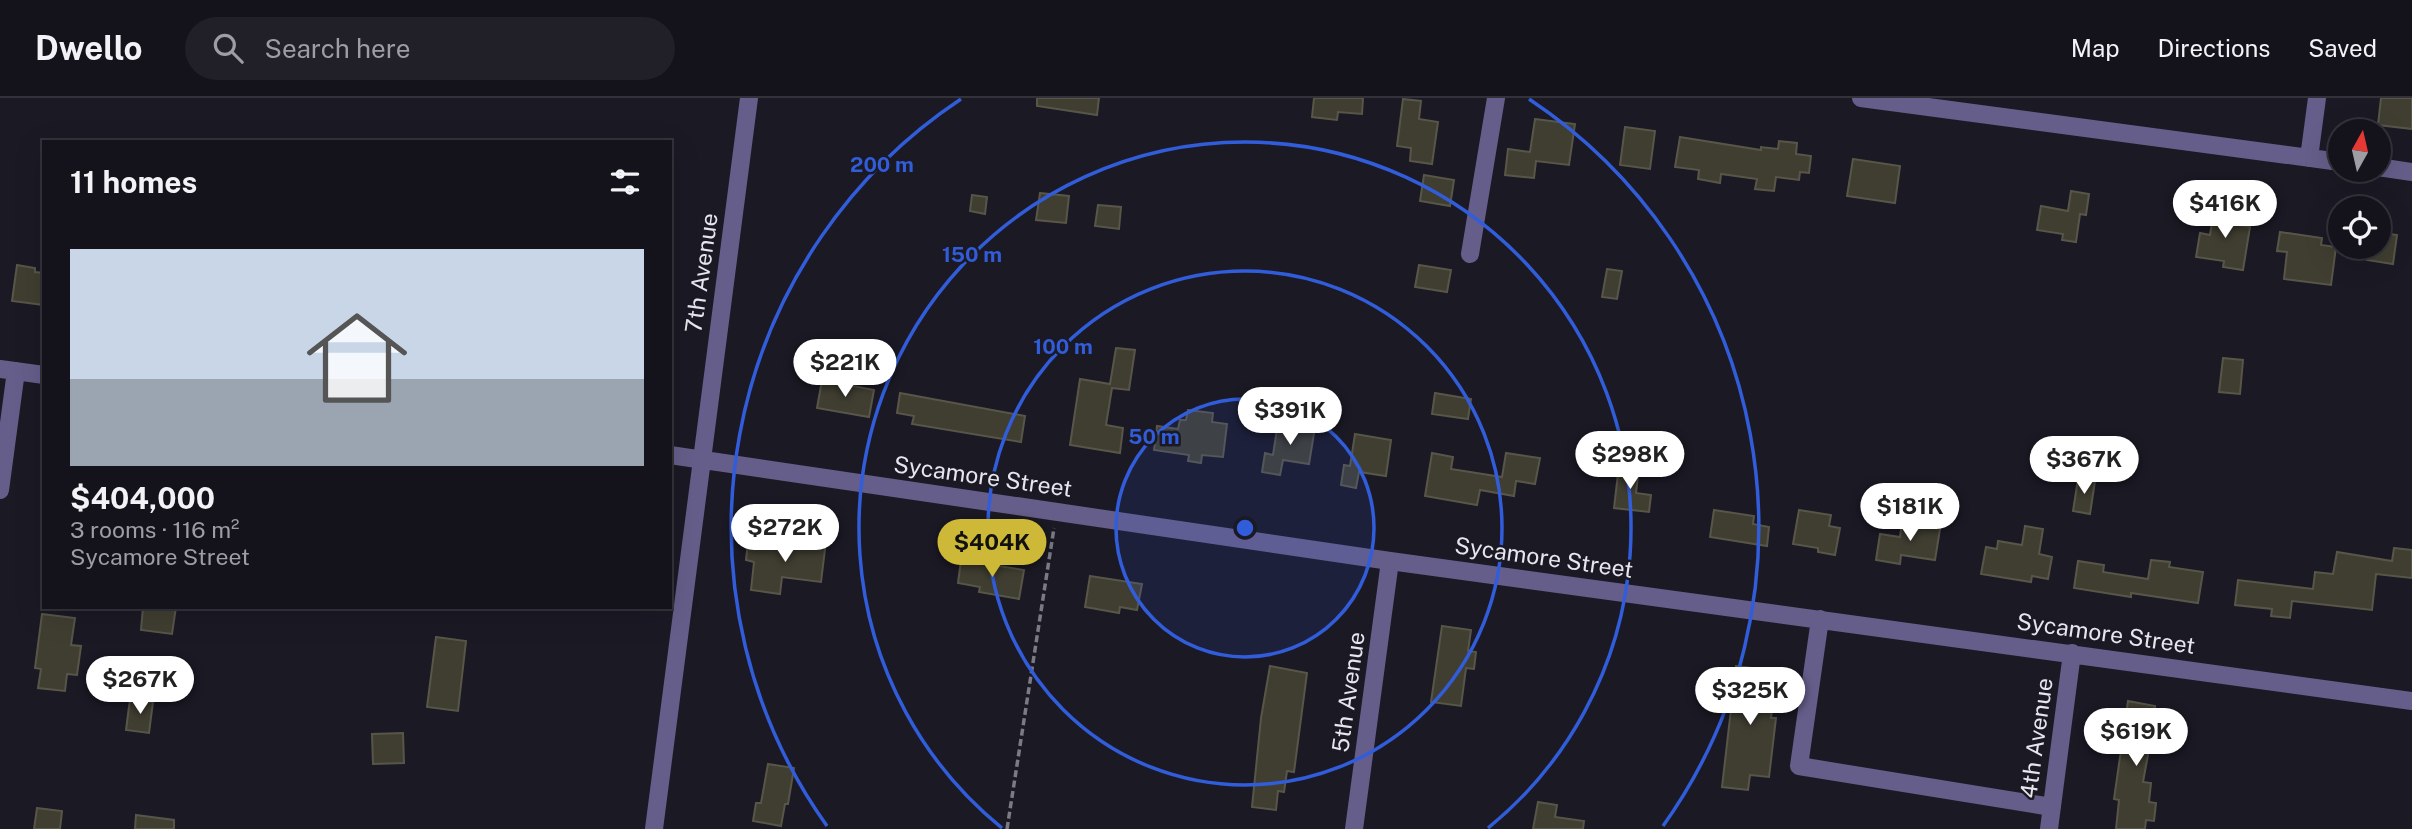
<!DOCTYPE html>
<meta charset="utf-8">
<style>
:root{--surface:#14131b;--page:#212028;--text:#f1f3f6;--muted:#9d9ea3;--line:#33323a;--accent:#ceb837}
body{margin:0;font-family:"Public Sans",sans-serif;background:var(--page);color:var(--text);height:100vh;display:flex;flex-direction:column;font-size:26px;white-space:nowrap}
*{box-sizing:border-box;margin:0}
p{font-size:23px;color:var(--muted)}
.icon{flex:none;width:38px;height:38px;fill:none;stroke:currentColor;stroke-width:2;stroke-linecap:round;stroke-linejoin:round}
.map{position:relative;flex:1;overflow:hidden}
.sheet{position:absolute;left:42px;top:42px;width:630px;height:469px;display:flex;flex-direction:column;background:var(--surface);border-radius:0px;box-shadow:0 7px 28px #0002,0 0 0 2px var(--line)}
.sheet>*{flex:none}
.needle{width:46px;rotate:8deg}
.tools{position:absolute;left:2328px;top:21px;display:grid;gap:14px}
.tools a{display:grid;place-items:center;width:63px;height:63px;border-radius:50%;background:var(--surface);box-shadow:0 7px 28px #0002,0 0 0 2px var(--line);font-size:35px}
.price{position:absolute;translate:-50% -60px;padding:0 16px;border-radius:24px;background:#fff;color:#222;font-size:23px;line-height:46px;filter:drop-shadow(0 2px 4px #0008)}
.price::after{content:'';position:absolute;left:50%;top:42px;width:21px;height:16px;margin-left:-10px;background:inherit;clip-path:polygon(0 0,100% 0,50% 100%)}
.price.selected{background:var(--accent);color:#111}
ul{padding:0;list-style:none}
li{display:grid;align-content:center;gap:14px;height:371px;padding:0 28px}
li span{display:grid;place-items:center;height:217px;border-radius:0px;color:#555}
li>.icon{margin-inline-start:auto}
span .icon{width:126px;height:126px;fill:#fffc;stroke-width:1}
li b{font-size:30px}
h2{display:flex;justify-content:space-between;align-items:center;height:84px;padding:0 28px;font-size:30px}
header{display:flex;align-items:center;gap:42px;box-sizing:border-box;height:98px;padding:0 35px;background:var(--surface);border-bottom:2px solid var(--line)}
header strong{font-size:33px}
nav{display:flex;gap:38px;margin-inline-start:auto;font-size:24px}
.search{width:490px;height:63px;background:var(--page);display:flex;align-items:center;gap:18px;box-sizing:border-box;padding:0 24px;border-radius:38px;color:var(--muted);font-size:26px}
.map>svg:first-child{display:block}
.building{fill:#403e31;stroke:#585649;stroke-width:2}
.lines{fill:none;stroke-linecap:round;stroke-linejoin:round}
.path{stroke:#7c7a84;stroke-width:3.5;stroke-dasharray:7 3.5;stroke-linecap:butt}
.minor{stroke:#655e8a;stroke-width:18}
.ring{fill:none;stroke:#315dda;stroke-width:3.5}
.labels{text-anchor:middle;dominant-baseline:central;stroke-width:5;stroke-linejoin:round;paint-order:stroke}
.street-label{font-size:23px;fill:#e7e6ee;stroke:#1b1924}
.centre{fill:#315dda;stroke:#1b1924;stroke-width:3.5}
.ring-label{font-size:21px;text-anchor:middle;font-weight:bold;fill:#315dda;stroke:#1b1924;stroke-width:5;stroke-linejoin:round;paint-order:stroke}
</style>
<header>
<strong>Dwello</strong>
<div class="search"><svg class="icon" aria-label="search" viewBox="0 0 24 24"><circle cx="10" cy="10" r="6"/><path d="M15 15l6 6"/></svg>Search here</div>
<nav><a>Map</a><a>Directions</a><a>Saved</a></nav>
</header>
<div class="map">
<svg width="2412" height="731" viewBox="0 0 2412 731">
<rect width="100%" height="100%" fill="#1b1924"/>
<!-- building -->
<path class="building" d="M1037,0H1099L1097,17L1037,8Z
M1314,0H1363L1362,16L1338,14L1337,22L1312,19Z
M2381,0H2412V31L2378,27Z
M1403,1L1421,3L1419,21L1438,24L1432,66L1410,63L1411,50L1397,48Z
M1535,21L1575,26L1569,67L1536,63L1534,80L1505,77L1508,51L1530,54Z
M1625,29L1655,33L1650,71L1620,67Z
M1680,39L1761,52V49L1778,51L1779,43L1797,45L1796,56L1811,58L1809,75L1800,74L1799,82L1776,79L1774,93L1755,91L1757,81L1721,76L1720,85L1698,81L1699,72L1675,69Z
M1853,61L1900,68L1895,105L1847,98Z
M1424,77L1454,82L1450,108L1420,103Z
M2071,93L2089,96L2086,117L2080,116L2076,144L2062,142L2063,136L2037,132L2041,108L2068,113Z
M1040,95L1069,98L1066,125L1036,122Z
M972,97L987,99L985,116L970,113Z
M2215,106L2232,109L2229,125L2250,129L2243,172L2223,169L2224,163L2196,159L2200,135L2210,137Z
M1098,107L1121,109L1119,131L1095,128Z
M2280,134L2322,140L2321,147L2336,149L2331,187L2284,181L2287,154L2277,153Z
M2378,134L2397,137L2393,166L2367,162L2369,149H2378Z
M17,167L35,170V174L44,175V207L12,203Z
M1419,167L1451,172L1447,194L1415,189Z
M1607,171L1622,173L1617,201L1602,199Z
M1116,250L1135,252L1129,292L1112,290L1106,327L1123,330L1120,355L1070,347L1080,281L1110,286Z
M2223,260L2243,262L2240,296L2219,294Z
M822,282L874,292L869,319L817,310Z
M900,295L1025,318L1021,344L912,326L914,318L897,315Z
M1435,295L1471,301L1468,321L1432,316Z
M1188,312L1213,315L1212,324L1227,326L1223,359L1202,357L1201,365L1188,363L1189,357L1154,352L1157,328L1178,331L1180,322H1186Z
M1278,324L1315,329L1309,366L1283,362L1280,377L1262,374L1265,355L1273,357Z
M1355,336L1391,342L1386,378L1359,374L1356,390L1341,387L1344,367L1350,368Z
M1432,355L1453,359L1451,371L1502,379L1506,355L1540,360L1535,386L1516,383L1514,398L1480,392L1477,407L1425,398Z
M1619,367L1639,370L1636,395L1651,397L1649,414L1614,410Z
M2078,381L2095,383L2090,416L2073,413Z
M1714,412L1754,418L1753,426L1769,429L1767,448L1710,439Z
M1799,412L1831,417L1829,428L1840,430L1835,457L1818,454V450L1793,446Z
M1921,422L1941,425L1935,462L1901,457L1900,466L1876,462L1880,436L1900,439L1902,424L1921,427Z
M2025,428L2043,431L2039,456L2052,459L2048,481L2032,478L2031,484L1981,476L1986,449L1997,451L1998,443L2022,447Z
M808,441L826,443L821,484L782,479L780,496L751,492L754,464L746,462L748,443L806,450Z
M2394,450L2412,452V480L2376,476L2372,512L2292,503L2290,520L2271,518L2272,511L2235,507L2238,482L2313,491L2315,474L2333,476L2337,454L2392,463Z
M961,462L1024,472L1019,501L979,494L980,489L958,485Z
M2151,462L2170,464L2169,469L2203,474L2198,505L2131,495V499L2074,490L2078,463L2104,467L2103,474L2148,481Z
M1090,478L1142,486L1137,512L1120,509L1119,515L1085,509Z
M143,509H176L172,536L141,532Z
M42,516L75,520L71,547L81,548L77,577L67,576L65,593L38,590L41,571L35,570Z
M1442,528L1471,532L1468,553L1476,554L1474,571L1466,570L1461,608L1431,604Z
M436,539L466,543L458,613L427,609Z
M1270,568L1307,575L1294,674L1287,673L1284,694L1278,693L1276,712L1252,709L1261,620Z
M1736,568L1777,573L1771,620H1776L1769,679L1750,677L1748,692L1722,689Z
M130,601L153,604L149,635L126,632Z
M2128,603L2155,608L2152,629L2160,630L2157,647L2150,646L2143,684L2151,685L2149,704L2156,705L2154,723L2146,722L2145,731H2116L2119,702L2114,701Z
M403,635L404,665L373,666L372,636Z
M768,666L794,670L788,706H785L781,728L753,723L756,705H761Z
M1538,704L1557,707L1555,719L1584,723L1583,731H1533Z
M37,710L62,713L60,731H34Z
M136,717L174,722V731H135Z"/>
<g class="lines">
<!-- path -->
<path class="path" d="M1007,731L1054,430"/>
<!-- minor -->
<path class="minor" d="M1861,0L2340,64
M2309,60L2317,0
M2378,69L2412,74
M1470,156L1496,0
M0,271L44,277
M670,357L1390,463L2412,603
M0,392L16,273
M1820,521L1799,668L2052,709
M654,731L749,0
M1354,731L1390,463
M2049,731L2072,555"/>
</g>
<!-- distance rings -->
<circle cx="1245" cy="430" r="129" fill="#315dda" fill-opacity=".12"/>
<g class="ring">
<circle cx="1245" cy="430" r="129"/>
<circle cx="1245" cy="430" r="257"/>
<path d="M1002 730A386 386 0 1 1 1488 730"/>
<path d="M827 728A514 514 0 0 1 961 1M1529 1A514 514 0 0 1 1663 728"/>
</g>
<g class="labels">
<!-- street labels -->
<g class="street-label">
<text transform="translate(701 175) rotate(-82)">7th Avenue</text>
<text transform="translate(983 378) rotate(8)">Sycamore Street</text>
<text transform="translate(1544 459) rotate(8)">Sycamore Street</text>
<text transform="translate(2106 535) rotate(8)">Sycamore Street</text>
<text transform="translate(1348 594) rotate(-82)">5th Avenue</text>
<text transform="translate(2036 640) rotate(-82)">4th Avenue</text>
</g>
</g>
<circle cx="1245" cy="430" r="10" class="centre"/>
<g class="ring-label">
<text x="882" y="74">200 m</text>
<text x="972" y="164">150 m</text>
<text x="1063" y="256">100 m</text>
<text x="1154" y="346">50 m</text>
</g>
</svg>
<div class="tools">
<a><svg class="needle" viewBox="-14 -14 28 28"><path d="M0-13l5 13h-10z" fill="#e53935"/><path d="M0 13l5-13h-10z" fill="#9d9ea3"/></svg></a>
<a><svg class="icon" aria-label="locate" viewBox="0 0 24 24"><circle cx="12" cy="12" r="6"/><path d="M12 2v4M12 18v4M2 12h4M18 12h4"/></svg></a>
</div>
<b class="price" style="left:2225px;top:142px">$416K</b>
<b class="price" style="left:845px;top:301px">$221K</b>
<b class="price" style="left:1290px;top:349px">$391K</b>
<b class="price" style="left:1630px;top:393px">$298K</b>
<b class="price" style="left:2084px;top:398px">$367K</b>
<b class="price" style="left:1910px;top:445px">$181K</b>
<b class="price" style="left:785px;top:466px">$272K</b>
<b class="price selected" style="left:992px;top:481px">$404K</b>
<b class="price" style="left:140px;top:618px">$267K</b>
<b class="price" style="left:1750px;top:629px">$325K</b>
<b class="price" style="left:2136px;top:670px">$619K</b>
<section class="sheet">
<h2>11 homes<svg class="icon" aria-label="filters" viewBox="0 0 24 24"><path d="M4 7h16M4 17h16"/><circle cx="9" cy="7" r="2"/><circle cx="15" cy="17" r="2"/></svg></h2>
<ul>
<li><span style="background:linear-gradient(#c9d6e8 60%,#9aa5b1 0)"><svg class="icon" aria-label="home" viewBox="0 0 24 24"><path d="M3 11l9-7 9 7M6 9v11h12V9"/></svg></span><div><b>$404,000</b><p>3 rooms · 116 m²</p><p>Sycamore Street</p></div></li>
</ul>
</section>
</div>
